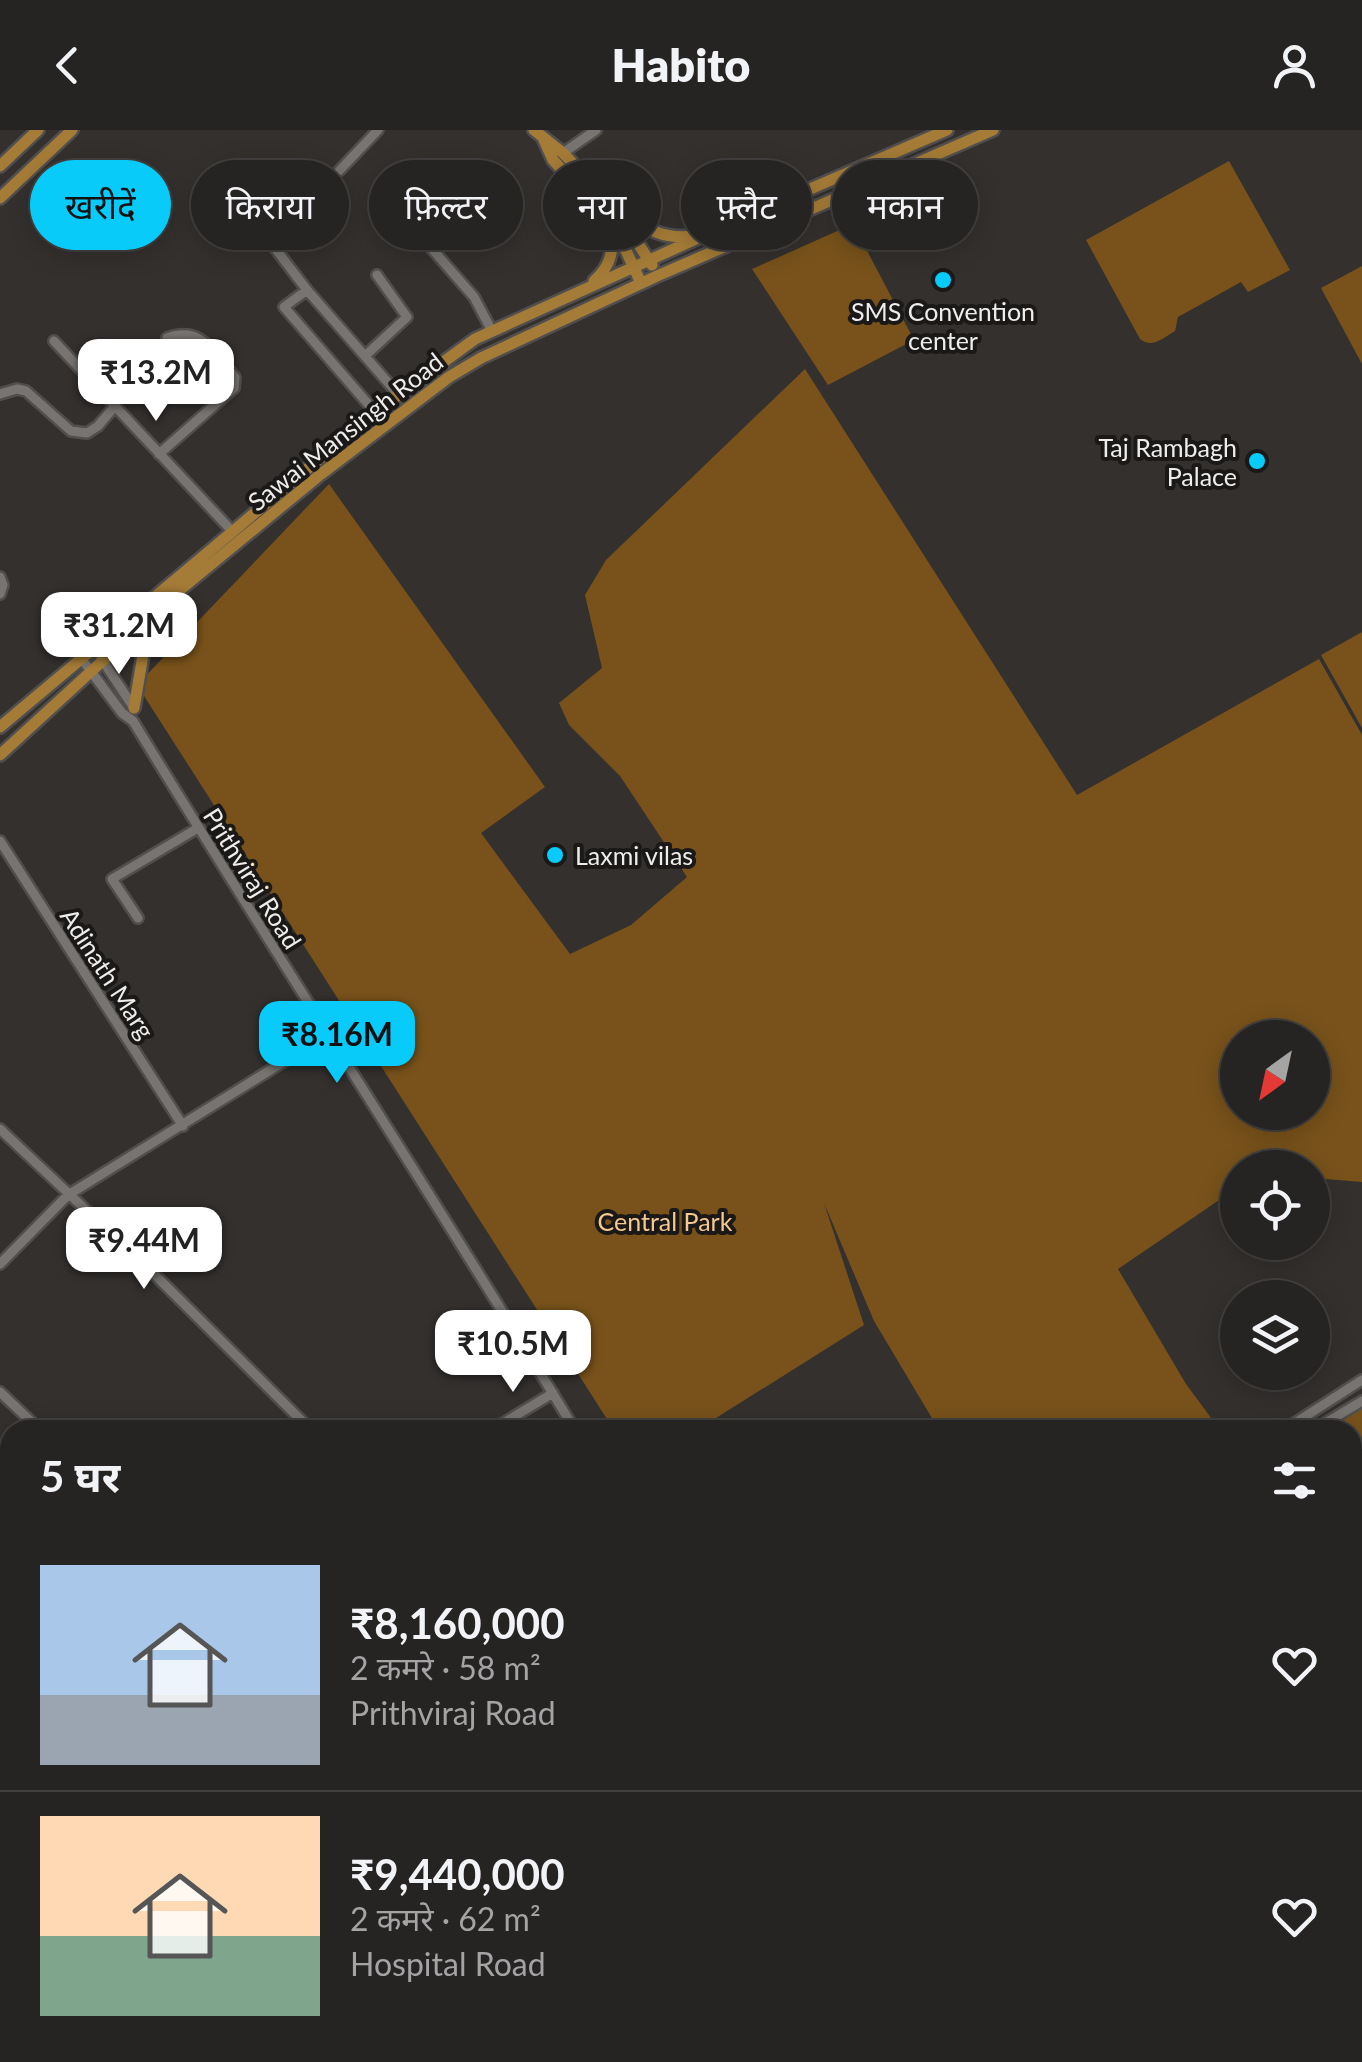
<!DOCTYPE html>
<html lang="hi">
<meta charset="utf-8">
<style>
:root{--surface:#262422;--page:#2e2c2a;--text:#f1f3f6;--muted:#a4a4a5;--line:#424140;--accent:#09cbfa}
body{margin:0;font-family:Lato,"Noto Sans Devanagari",sans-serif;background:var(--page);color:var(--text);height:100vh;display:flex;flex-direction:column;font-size:38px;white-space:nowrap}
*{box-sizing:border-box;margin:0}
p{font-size:32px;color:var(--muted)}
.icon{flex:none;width:55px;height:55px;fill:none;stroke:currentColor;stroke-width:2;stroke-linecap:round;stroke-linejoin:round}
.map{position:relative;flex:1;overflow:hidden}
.panel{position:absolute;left:0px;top:1290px;width:1362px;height:642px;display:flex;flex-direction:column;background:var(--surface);border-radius:30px 30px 0 0;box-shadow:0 5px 25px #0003,0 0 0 2px var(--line)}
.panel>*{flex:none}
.guide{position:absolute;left:30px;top:30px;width:1302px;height:90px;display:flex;gap:20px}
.needle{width:65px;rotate:213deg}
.controls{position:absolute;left:1220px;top:890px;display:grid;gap:20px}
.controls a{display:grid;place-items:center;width:110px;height:110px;border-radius:50%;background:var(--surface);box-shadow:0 5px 25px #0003,0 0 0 2px var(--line);font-size:50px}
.price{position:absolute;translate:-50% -85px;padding:0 22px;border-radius:20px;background:#fff;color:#222;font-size:32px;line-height:65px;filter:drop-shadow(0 2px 5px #0008)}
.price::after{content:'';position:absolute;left:50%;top:60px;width:30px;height:22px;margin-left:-15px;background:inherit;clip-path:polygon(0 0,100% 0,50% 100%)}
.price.on{background:var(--accent);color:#111}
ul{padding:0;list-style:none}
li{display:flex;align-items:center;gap:30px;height:250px;padding:0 40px}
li+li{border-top:2px solid var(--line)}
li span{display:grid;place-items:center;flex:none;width:280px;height:200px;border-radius:0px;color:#555}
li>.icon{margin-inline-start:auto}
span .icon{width:120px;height:120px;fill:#fffc;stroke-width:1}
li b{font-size:42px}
h2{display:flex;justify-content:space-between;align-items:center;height:120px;padding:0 40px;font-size:42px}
.pill{padding:0 35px;border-radius:45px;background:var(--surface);box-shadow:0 5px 25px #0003,0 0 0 2px var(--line);font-size:35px;line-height:90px}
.pill.on{background:var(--accent);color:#111}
header{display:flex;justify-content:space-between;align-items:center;height:130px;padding:0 40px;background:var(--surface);font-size:45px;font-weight:800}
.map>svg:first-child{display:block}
.green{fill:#78521a;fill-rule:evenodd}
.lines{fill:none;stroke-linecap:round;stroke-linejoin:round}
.minor-casing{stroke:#514f4d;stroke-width:14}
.major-casing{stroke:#514f4d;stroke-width:16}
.minor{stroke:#777471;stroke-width:9}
.major{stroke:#a57c37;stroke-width:11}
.poi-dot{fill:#09cbfa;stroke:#1a1917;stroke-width:4}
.labels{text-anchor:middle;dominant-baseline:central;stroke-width:8;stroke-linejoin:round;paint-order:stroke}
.poi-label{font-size:25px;fill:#eeedeb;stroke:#1a1917}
.street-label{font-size:25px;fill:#eeedeb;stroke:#1a1917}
.park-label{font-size:25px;fill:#f4c890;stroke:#1a1917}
</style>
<header><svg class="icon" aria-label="back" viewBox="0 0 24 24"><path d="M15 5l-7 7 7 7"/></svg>Habito<svg class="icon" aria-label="person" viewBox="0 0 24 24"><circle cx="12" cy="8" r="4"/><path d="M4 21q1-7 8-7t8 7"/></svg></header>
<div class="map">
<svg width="1362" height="1932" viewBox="0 0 1362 1932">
<rect width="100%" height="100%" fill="#33302e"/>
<!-- green -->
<path class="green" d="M1229,31L1290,140L1248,162L1241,152L1178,187L1175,201C1163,208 1152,219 1140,209L1086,110Z
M853,94L914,210L828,255L752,139Z
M1362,136V234L1321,158Z
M805,239L1077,665L1319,529L1362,605V1052L1313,1048L1312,1038H1238L1237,1061L1228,1064L1118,1139L1186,1254L1220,1300H939L874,1191L824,1073L864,1195L697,1300H614L137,555L329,354L545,657L481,703L570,824L631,795L687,747L620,646L569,595L559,573L602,538L585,465L606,430ZM1238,908H1312V982H1238Z
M1362,502V598L1321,525Z
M1362,1278V1436L1353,1440L1352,1300H1328Z"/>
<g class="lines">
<!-- minor casing -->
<g class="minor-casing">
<path id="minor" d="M563,23L596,0
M339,41L378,0
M294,53L259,84L255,92L307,160L398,264
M426,112L474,167L492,201
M307,160L284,177L375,282
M54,211L232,401
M365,226L407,187L377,145
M0,264L17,259L26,261L71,301L87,303L98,296L114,277
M159,324L234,258L235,247C213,224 203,195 167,208
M0,447L3,455L0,464
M81,528L122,583L133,591C278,829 431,1062 575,1300
M101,528L134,578
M0,711L183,996
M138,788L112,749L198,698
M0,999L152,1142L311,1300
M0,1134L68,1065L327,905
M0,1262L40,1300
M492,1300L553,1263
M1284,1300L1362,1250
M1314,1300L1362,1271
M0,1360L10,1351
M0,1413L10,1405
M0,1519L10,1511
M0,1611L10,1605
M1352,1745L1362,1759
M0,1807L10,1823
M1352,1835L1362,1829
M72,1922L78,1932
M231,1922L237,1932
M260,1922L266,1932
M403,1922L410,1932
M961,1922L967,1932
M968,1922L974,1932
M297,1932L312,1922
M318,1932L333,1922
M1202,1932L1217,1922"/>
</g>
<!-- major casing -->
<g class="major-casing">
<path id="major" d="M534,0L563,23L615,78L652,135
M544,10L553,30L616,99L641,153
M0,36L38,0
M0,68L72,0
M623,83C645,99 665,110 693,106
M594,151C612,135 615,118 609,96
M134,578L149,490
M0,597L375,282L475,209L729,94L947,0
M0,625L181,459L321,344L449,247L481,228L657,146L993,0"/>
</g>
<!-- minor -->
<use href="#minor" class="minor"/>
<!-- major -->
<use href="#major" class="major"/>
</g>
<!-- markers -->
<g class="poi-dot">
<circle cx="943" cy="150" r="10"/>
<circle cx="1257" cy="331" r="10"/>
<circle cx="555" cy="725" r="10"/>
</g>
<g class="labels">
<!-- poi labels -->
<g class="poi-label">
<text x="943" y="181">SMS Convention<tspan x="943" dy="29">center</tspan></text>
<text x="1237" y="317" text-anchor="end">Taj Rambagh<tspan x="1237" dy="29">Palace</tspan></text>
<text x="575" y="725" text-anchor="start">Laxmi vilas</text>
</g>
<!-- street labels -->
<g class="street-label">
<text transform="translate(345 301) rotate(-38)">Sawai Mansingh Road</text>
<text transform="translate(253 748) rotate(58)">Prithviraj Road</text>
<text transform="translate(108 843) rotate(57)">Adinath Marg</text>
</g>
<!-- park labels -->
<g class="park-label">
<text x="665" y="1091">Central Park</text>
</g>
</g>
</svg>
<div class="controls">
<a><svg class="needle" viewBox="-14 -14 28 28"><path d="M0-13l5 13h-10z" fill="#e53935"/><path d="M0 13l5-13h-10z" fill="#a4a4a5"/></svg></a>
<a><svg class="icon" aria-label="locate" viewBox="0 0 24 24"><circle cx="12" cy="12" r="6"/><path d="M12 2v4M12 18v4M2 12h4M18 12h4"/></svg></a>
<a><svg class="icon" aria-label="layers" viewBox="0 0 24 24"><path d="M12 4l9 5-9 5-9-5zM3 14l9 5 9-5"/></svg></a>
</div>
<b class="price" style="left:156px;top:294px">₹13.2M</b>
<b class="price" style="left:119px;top:547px">₹31.2M</b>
<b class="price on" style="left:337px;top:956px">₹8.16M</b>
<b class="price" style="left:144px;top:1162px">₹9.44M</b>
<b class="price" style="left:513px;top:1265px">₹10.5M</b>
<div class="guide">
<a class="pill on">खरीदें</a>
<a class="pill">किराया</a>
<a class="pill">फ़िल्टर</a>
<a class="pill">नया</a>
<a class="pill">फ़्लैट</a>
<a class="pill">मकान</a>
</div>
<section class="panel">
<h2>5 घर<svg class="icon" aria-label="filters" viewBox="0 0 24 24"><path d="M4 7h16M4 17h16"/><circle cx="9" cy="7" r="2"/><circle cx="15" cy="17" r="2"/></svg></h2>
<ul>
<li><span style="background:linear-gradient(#a9c7e8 65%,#9aa5b1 0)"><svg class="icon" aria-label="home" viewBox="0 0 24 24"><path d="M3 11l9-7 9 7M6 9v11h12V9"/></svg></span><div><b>₹8,160,000</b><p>2 कमरे · 58 m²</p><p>Prithviraj Road</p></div><svg class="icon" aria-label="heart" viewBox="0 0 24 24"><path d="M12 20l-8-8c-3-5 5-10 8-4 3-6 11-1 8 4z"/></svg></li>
<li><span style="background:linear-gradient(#ffd9b3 60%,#7fa58c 0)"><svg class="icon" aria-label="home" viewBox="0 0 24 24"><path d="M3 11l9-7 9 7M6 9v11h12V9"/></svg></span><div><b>₹9,440,000</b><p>2 कमरे · 62 m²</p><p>Hospital Road</p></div><svg class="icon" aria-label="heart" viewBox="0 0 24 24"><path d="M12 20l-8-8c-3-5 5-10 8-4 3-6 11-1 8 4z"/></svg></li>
</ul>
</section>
</div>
